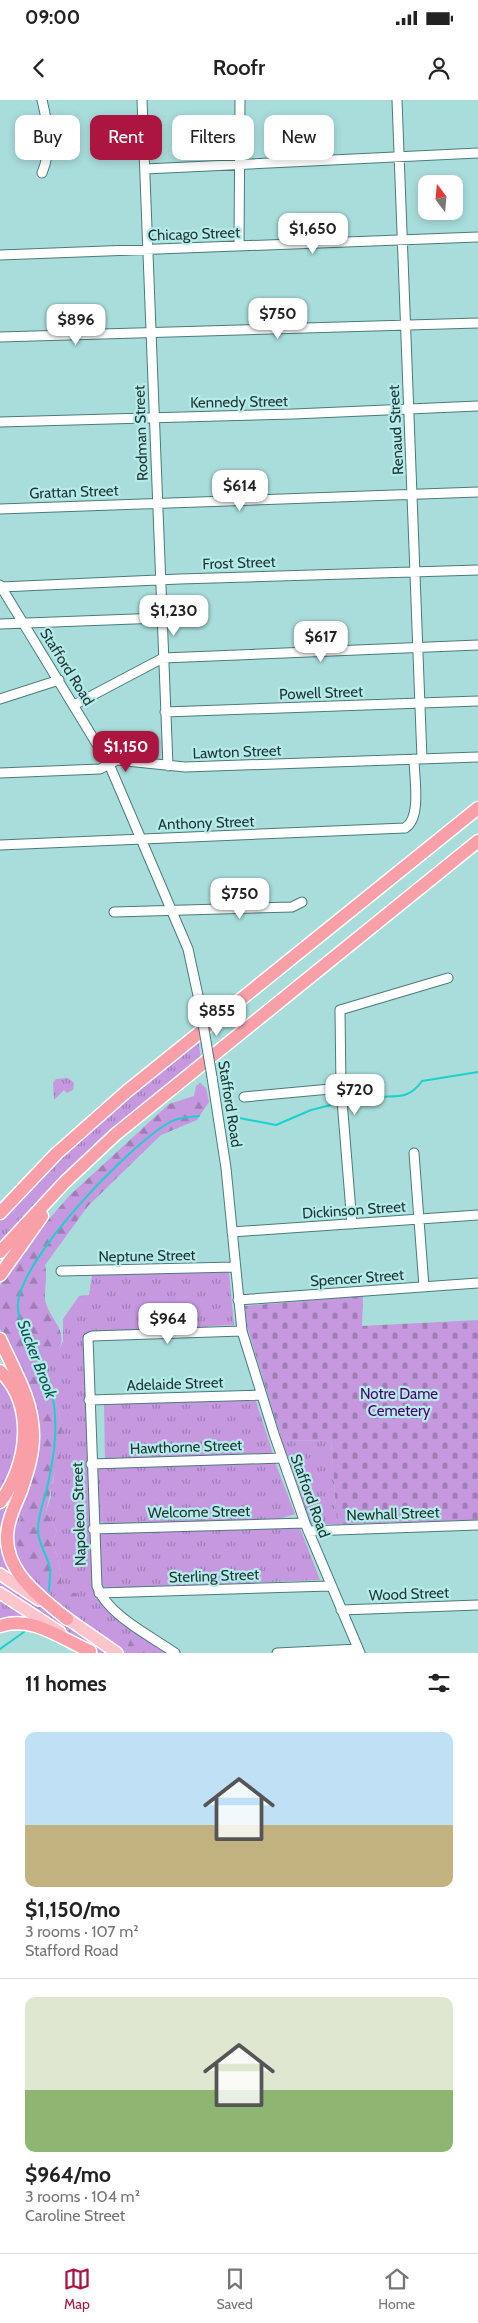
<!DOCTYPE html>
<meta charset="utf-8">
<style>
:root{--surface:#fff;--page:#f2f2f2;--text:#222;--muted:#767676;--line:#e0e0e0;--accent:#ab153f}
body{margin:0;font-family:Cabin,sans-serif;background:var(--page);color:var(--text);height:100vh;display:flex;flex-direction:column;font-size:19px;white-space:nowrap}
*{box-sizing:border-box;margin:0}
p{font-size:16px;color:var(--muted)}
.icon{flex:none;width:28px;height:28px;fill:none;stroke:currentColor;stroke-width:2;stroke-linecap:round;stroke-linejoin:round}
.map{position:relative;height:1553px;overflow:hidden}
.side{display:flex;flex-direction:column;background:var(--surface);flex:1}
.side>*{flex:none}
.top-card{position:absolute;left:15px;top:15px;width:449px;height:45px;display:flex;gap:10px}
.needle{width:32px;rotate:344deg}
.fabs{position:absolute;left:418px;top:75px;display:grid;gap:10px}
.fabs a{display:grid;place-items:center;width:45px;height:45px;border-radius:10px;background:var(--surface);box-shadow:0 2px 8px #0003;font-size:25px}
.price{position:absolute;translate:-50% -42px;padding:0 11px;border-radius:10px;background:#fff;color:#222;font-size:16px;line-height:32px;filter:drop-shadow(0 1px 2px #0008)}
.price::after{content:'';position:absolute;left:50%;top:30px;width:15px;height:11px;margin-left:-8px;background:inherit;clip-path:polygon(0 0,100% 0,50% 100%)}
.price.current{background:var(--accent);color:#fff}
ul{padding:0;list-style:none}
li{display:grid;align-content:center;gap:10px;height:265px;padding:0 25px}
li+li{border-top:1px solid var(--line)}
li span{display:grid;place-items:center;height:155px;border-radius:10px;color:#555}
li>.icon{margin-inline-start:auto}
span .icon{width:90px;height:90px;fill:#fffc;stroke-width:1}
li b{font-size:21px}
h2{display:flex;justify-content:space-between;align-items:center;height:60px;padding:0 25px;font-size:21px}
.chip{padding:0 18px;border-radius:10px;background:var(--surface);box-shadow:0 2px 8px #0003;font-size:18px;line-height:45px}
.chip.current{background:var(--accent);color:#fff}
.status{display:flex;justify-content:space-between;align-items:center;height:35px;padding:0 25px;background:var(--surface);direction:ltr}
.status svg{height:14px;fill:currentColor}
header{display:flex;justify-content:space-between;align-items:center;height:65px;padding:0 25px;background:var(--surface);font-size:22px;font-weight:600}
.tab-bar{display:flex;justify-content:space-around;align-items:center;height:70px;border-top:1px solid var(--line);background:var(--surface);font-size:14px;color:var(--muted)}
.tab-bar a{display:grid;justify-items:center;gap:2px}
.tab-bar .current{color:var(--accent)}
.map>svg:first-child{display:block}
.grass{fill:url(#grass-tufts)}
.forest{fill:url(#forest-firs)}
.cemetery{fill:url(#cemetery-stones)}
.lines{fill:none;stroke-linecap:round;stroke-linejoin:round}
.stream{stroke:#1ad1ce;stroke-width:2}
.minor-casing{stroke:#497c7a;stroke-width:11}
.major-casing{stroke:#fff;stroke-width:14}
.highway-casing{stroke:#fff;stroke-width:15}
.minor{stroke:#fff;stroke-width:9}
.major{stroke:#fbc5cb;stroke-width:11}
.highway{stroke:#f89fa8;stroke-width:12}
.minor-bridge-casing{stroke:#497c7a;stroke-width:11;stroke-linecap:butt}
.minor-bridge{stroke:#fff;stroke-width:9}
.labels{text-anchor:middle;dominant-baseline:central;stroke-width:4.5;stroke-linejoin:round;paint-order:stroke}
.street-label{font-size:15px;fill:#1e3333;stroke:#b5ebe9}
.park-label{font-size:15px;fill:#4e006a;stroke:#b5ebe9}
.water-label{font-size:16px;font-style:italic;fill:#0f5453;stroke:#b5ebe9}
</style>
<div class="status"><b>09:00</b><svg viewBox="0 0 49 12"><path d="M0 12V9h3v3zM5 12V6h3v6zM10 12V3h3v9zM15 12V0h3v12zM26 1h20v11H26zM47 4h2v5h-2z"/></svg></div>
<header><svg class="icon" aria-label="back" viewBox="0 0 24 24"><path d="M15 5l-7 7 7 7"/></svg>Roofr<svg class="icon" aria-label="person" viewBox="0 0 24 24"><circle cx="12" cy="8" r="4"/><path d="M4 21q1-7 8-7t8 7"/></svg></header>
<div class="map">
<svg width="478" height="1553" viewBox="0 0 478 1553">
<defs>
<pattern id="grass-tufts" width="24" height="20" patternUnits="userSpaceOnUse" patternTransform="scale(1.25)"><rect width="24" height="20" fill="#c698df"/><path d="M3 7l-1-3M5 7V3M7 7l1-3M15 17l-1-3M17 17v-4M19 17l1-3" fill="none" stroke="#a07db5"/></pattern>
<pattern id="forest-firs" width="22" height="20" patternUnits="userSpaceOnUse" patternTransform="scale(1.25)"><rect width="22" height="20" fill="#c698df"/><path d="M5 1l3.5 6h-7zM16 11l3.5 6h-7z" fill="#a07db5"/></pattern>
<pattern id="cemetery-stones" width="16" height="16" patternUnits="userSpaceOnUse" patternTransform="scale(1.25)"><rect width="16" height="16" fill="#c698df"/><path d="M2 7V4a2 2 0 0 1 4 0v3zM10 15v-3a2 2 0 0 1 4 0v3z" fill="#a07db5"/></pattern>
</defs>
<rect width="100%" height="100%" fill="#a8dddb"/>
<!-- grass -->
<path class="grass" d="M198,939L201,959L0,1147V1119L74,1043Z
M68,978L74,983L73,990L67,993L64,990L54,1000L53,983L56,979Z
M224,1171L229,1173L234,1225L209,1226L207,1228L90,1231L84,1237L92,1478C96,1504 113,1515 134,1529L125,1553C88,1527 12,1488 11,1437C11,1424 23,1399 27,1386V1407L15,1431L63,1491L58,1459L52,1442L57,1431L46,1412L51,1396V1385L53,1383L62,1324L44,1259L49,1247L59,1251L63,1241V1219L79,1196L89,1195L92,1175Z
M0,1275L16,1301L20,1349L0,1396Z
M235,1300V1301H256L273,1354L105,1359L104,1304Z
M331,1340L337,1424H311L282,1341Z
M275,1362L295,1414L279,1419L111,1425L97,1421L96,1367Z
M18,1381L7,1417L14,1473L12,1475L0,1467V1408Z
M300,1428L320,1480L108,1488L102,1486L100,1482L99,1432Z
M0,1479L109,1553H99L0,1487Z
M0,1498L31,1516L30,1520L0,1523Z"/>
<!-- forest -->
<path class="forest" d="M200,983L206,988L209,1002L197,1020L161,1035L88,1106L45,1165C48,1177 43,1195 46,1204C53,1223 67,1229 59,1251L54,1252L49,1248L44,1259L62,1324L60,1367L55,1370L46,1412L57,1431L52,1442L58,1459L63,1491L76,1493L81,1508L75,1512L34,1477L18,1448L15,1431L27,1407V1386L7,1244L0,1229V1187L3,1177L17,1156L26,1152L43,1126L70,1095L169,1004L194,996L196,986Z
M134,1529L169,1553H125Z"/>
<!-- cemetery -->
<path class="cemetery" d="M363,1196L362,1226L478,1220V1420L337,1424L331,1340L282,1341L247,1226L245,1206Z"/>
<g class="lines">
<!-- stream -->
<path class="stream" d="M350,1002C358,1000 366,998 374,997C395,995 408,1001 422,981L478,972
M234,1017L276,1025L311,1010L331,1005
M49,1491C49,1484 51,1475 50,1468C47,1454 38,1445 38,1429C38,1417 43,1403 46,1392C53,1362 58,1335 54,1305C50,1273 15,1231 18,1202C24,1155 128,1046 170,1022C179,1017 189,1017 199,1016
M0,1549L24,1532"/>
<!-- minor casing -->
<g class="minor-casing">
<path id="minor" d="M142,0L168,666
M397,0L422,659
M108,27L143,25
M145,69L478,53
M42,73C52,49 48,25 42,0
M239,146L240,0
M0,155L478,137
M0,237L478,223
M0,322L294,314L478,306
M0,409L478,392
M0,485L109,664L188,849L199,900
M1,487L180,479L478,470
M0,524L161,518
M0,599L59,580
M74,605L163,558L478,545
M165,612L478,601
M0,673L100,669L117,660L185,667L478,657
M0,745L405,728C422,718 414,677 414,659
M114,812L292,807L302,802
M212,977L226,1068L242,1231L274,1334L305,1423L360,1553
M244,997L341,988
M414,1053L424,1187
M352,1124L341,988L340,910L448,878
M232,1132L478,1115
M61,1171L235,1167
M238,1200L478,1183
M89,1300L262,1295
M91,1364L282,1358
M93,1429L305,1423
M308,1431L478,1425
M99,1493L330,1486
M341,1510L478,1505
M175,1553C151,1536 107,1515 97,1486L88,1238L92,1236L242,1231
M277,1553L358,1549"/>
</g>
<!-- major casing -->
<g class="major-casing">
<path id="major" d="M0,1474L39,1500
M0,1493L60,1532
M61,1514L117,1553"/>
</g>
<!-- highway casing -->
<g class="highway-casing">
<path id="highway" d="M0,1113L56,1054L126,992L478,708
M0,1152L65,1082L116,1034L478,741
M0,1175L42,1116
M0,1239C14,1271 33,1299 33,1336C33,1355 27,1373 21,1391C16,1403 10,1415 8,1427C0,1469 39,1496 67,1519
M0,1271C36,1305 28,1366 0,1402
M0,1526C33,1515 61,1539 90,1551"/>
</g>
<!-- minor -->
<use href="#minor" class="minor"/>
<!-- major -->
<use href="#major" class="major"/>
<!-- highway -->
<use href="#highway" class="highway"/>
<!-- minor-bridge casing -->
<g class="minor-bridge-casing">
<path id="minor-bridge" d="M199,900L212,977"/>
</g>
<!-- minor-bridge -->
<use href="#minor-bridge" class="minor-bridge"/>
</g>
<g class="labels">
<!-- street labels -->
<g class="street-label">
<text transform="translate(194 134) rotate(-2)">Chicago Street</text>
<text transform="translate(239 302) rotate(-1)">Kennedy Street</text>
<text transform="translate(396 330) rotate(-93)">Renaud Street</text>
<text transform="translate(141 333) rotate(-92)">Rodman Street</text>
<text transform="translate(74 392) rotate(-2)">Grattan Street</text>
<text transform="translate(239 463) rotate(-2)">Frost Street</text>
<text transform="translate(67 567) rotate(58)">Stafford Road</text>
<text transform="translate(321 593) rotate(-2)">Powell Street</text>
<text transform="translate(237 652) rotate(-2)">Lawton Street</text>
<text transform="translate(206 723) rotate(-2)">Anthony Street</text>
<text transform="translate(230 1004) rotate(81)">Stafford Road</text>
<text transform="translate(354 1110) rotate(-4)">Dickinson Street</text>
<text transform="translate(147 1156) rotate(-1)">Neptune Street</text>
<text transform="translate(357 1178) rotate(-4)">Spencer Street</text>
<text transform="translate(175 1284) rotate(-2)">Adelaide Street</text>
<text transform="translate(186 1347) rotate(-2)">Hawthorne Street</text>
<text transform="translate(310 1396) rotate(70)">Stafford Road</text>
<text transform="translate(199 1412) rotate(-1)">Welcome Street</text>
<text transform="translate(79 1414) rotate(-92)">Napoleon Street</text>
<text transform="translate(393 1414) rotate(-2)">Newhall Street</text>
<text transform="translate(214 1476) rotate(-2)">Sterling Street</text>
<text transform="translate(409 1494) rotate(-2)">Wood Street</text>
</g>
<!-- park labels -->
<g class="park-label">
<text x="399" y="1294">Notre Dame<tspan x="399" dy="17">Cemetery</tspan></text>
</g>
<!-- water labels -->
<g class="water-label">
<text transform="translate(37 1259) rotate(69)">Sucker Brook</text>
</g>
</g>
</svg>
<div class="fabs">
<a><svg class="needle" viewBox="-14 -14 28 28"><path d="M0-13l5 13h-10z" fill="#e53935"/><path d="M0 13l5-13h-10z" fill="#767676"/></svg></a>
</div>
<b class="price" style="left:313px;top:155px">$1,650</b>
<b class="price" style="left:278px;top:240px">$750</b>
<b class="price" style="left:76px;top:246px">$896</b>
<b class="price" style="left:240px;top:412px">$614</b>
<b class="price" style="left:174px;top:537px">$1,230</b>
<b class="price" style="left:321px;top:563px">$617</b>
<b class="price current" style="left:126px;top:673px">$1,150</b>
<b class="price" style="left:240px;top:820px">$750</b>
<b class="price" style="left:217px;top:937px">$855</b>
<b class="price" style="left:355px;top:1016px">$720</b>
<b class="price" style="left:168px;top:1245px">$964</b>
<div class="top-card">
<a class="chip">Buy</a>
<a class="chip current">Rent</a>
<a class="chip">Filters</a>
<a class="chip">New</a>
</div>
</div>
<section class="side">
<h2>11 homes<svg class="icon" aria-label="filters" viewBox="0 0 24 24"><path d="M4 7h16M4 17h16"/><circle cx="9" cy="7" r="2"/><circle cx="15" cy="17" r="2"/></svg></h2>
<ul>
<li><span style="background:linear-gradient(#bfe0f5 60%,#c2b280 0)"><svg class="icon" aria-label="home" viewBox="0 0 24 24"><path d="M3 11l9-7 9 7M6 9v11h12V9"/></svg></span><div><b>$1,150/mo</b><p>3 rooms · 107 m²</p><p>Stafford Road</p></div></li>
<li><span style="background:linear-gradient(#dfe7d0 60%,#8fb573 0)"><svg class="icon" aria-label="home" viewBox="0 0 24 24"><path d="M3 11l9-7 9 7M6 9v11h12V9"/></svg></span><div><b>$964/mo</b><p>3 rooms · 104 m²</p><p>Caroline Street</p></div></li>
</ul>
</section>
<nav class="tab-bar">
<a class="current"><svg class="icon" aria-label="map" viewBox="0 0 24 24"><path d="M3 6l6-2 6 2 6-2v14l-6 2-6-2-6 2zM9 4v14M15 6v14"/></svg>Map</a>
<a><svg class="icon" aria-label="saved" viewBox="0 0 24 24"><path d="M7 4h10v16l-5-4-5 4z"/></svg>Saved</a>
<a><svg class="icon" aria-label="home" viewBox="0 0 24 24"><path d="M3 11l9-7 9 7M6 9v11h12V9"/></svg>Home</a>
</nav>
